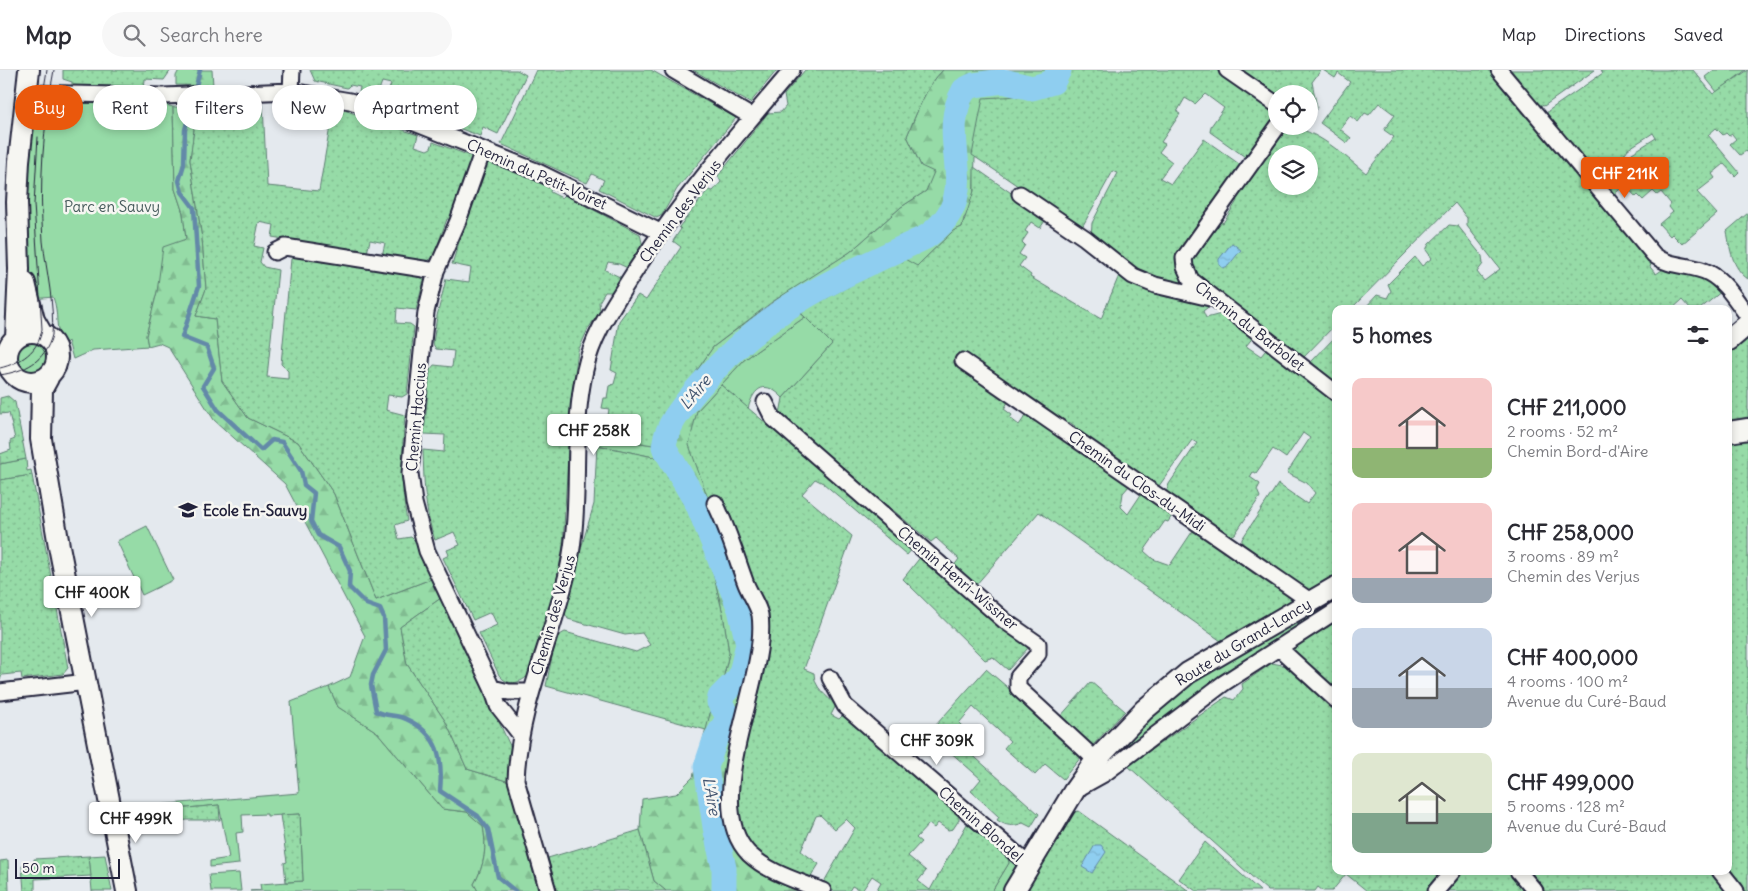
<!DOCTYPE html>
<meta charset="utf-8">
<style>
:root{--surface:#fff;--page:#f7f7f7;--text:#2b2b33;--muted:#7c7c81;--line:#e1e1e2;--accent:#ea580c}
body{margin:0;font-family:Delius,sans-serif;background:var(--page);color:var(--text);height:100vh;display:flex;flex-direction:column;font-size:19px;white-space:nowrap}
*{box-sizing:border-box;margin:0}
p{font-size:16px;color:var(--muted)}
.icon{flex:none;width:28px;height:28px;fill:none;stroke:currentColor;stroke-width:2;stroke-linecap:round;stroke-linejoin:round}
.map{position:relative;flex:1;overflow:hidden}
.sheet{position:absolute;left:1332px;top:235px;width:400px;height:570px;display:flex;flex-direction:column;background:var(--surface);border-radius:10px;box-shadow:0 2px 8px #0003}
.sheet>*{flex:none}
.banner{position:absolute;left:15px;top:15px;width:475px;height:45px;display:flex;gap:10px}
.controls{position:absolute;left:1268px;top:15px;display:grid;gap:10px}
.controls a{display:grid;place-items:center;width:50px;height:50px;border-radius:50%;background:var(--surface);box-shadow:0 2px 8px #0003;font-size:25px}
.scale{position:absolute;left:15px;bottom:12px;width:105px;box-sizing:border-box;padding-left:5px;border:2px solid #22223b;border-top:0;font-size:14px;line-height:18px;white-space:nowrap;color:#22223b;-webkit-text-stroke:4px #f6f6f2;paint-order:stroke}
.price{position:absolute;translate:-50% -42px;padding:0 11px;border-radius:5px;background:#fff;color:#222;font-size:16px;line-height:32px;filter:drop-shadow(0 1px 2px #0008)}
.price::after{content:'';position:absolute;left:50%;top:30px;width:15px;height:11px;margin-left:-8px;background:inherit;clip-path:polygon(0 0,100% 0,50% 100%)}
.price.current{background:var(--accent);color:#fff}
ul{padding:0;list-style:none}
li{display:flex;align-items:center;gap:15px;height:125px;padding:0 20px}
li span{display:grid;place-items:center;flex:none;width:140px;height:100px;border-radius:10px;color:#555}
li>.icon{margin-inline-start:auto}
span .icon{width:60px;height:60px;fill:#fffc;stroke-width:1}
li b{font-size:21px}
h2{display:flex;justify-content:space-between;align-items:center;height:60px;padding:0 20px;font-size:21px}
.pill{padding:0 18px;border-radius:22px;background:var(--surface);box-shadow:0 2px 8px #0003;font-size:18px;line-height:45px}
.pill.current{background:var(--accent);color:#fff}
header{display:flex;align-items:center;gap:30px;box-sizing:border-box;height:70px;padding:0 25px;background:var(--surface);border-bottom:1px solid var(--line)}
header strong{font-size:24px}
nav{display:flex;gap:28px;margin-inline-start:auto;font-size:18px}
.search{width:350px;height:45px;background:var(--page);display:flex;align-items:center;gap:12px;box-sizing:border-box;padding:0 18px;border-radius:28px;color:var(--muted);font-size:19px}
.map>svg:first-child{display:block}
.green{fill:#96dba7;stroke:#5c7e71}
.forest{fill:url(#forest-firs);stroke:#5c7e71}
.garden{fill:url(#garden-dots);stroke:#5c7e71;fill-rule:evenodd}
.water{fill:url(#water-ripples);stroke:#6389a8}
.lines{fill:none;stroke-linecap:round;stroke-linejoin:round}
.stream{stroke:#6389a8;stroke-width:4.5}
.river{stroke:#8fcef0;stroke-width:25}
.street-casing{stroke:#22223b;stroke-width:19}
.secondary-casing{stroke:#22223b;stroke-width:24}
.street{stroke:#f6f6f2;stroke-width:15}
.secondary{stroke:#f6f6f2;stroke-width:20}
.tram{stroke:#22223b;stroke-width:1}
.labels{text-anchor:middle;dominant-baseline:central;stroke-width:5;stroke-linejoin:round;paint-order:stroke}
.street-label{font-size:15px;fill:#22223b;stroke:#f6f6f2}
.park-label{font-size:15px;fill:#455a5b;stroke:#f6f6f2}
.poi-label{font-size:15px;font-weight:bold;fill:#22223b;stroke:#f6f6f2;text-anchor:start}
.water-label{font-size:16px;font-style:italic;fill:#435671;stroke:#f6f6f2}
</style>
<header>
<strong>Map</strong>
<div class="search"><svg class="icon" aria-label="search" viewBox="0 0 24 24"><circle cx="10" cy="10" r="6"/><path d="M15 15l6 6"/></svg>Search here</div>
<nav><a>Map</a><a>Directions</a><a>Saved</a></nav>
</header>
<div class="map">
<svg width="1748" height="821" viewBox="0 0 1748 821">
<defs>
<pattern id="forest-firs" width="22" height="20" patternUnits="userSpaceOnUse" patternTransform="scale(1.25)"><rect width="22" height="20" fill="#96dba7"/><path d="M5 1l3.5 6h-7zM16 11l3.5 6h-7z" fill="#81bc91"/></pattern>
<pattern id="garden-dots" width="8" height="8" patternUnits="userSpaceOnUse" patternTransform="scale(1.25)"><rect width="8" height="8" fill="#96dba7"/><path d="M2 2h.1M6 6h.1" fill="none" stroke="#81bc91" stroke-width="1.8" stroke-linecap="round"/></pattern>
<pattern id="water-ripples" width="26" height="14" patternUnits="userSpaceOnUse" patternTransform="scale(1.25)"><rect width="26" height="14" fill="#8fcef0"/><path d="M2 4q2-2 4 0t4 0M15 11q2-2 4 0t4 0" fill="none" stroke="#7bb1cf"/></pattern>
</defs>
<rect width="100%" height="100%" fill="#e4e9ee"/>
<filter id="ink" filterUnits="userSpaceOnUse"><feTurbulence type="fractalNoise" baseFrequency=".02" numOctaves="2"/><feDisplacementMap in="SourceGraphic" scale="10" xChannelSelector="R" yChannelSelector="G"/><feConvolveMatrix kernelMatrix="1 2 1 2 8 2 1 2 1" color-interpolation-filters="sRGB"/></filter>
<g filter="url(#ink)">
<!-- green -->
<path class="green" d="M1714,0H1746L1717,22L1705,7Z
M72,30L155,32L173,37L175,119L183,143L186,169L157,222L146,265L148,276L93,280L73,289L68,271L64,275C53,257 60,246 53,227L33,229L25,149L31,39L52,41L71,39Z
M805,247L832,274L783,328C766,310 754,316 748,339L721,315L744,290Z
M16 287a16 16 0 1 1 32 0a16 16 0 1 1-32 0Z
M601,367L660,376L663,389L597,375Z
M26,389L27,401L31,400L32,405L0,410V394Z
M147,456L173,510L142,525L117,471Z
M1336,527V536L1110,694L1101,696L1171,627L1205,603Z
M329,617L338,637L377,662L442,739L467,742L483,756C487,777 485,795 474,814L478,821H250L261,820L260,814L303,811L300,744L267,746V744L242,745L243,762L236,763L239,794L210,797V791L229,788L219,735L146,742L145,736L299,723L291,632Z
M1007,784L1017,794L1002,821H992L1009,793Z
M105,785L112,821H92L89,786Z
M239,803L241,821H211L209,805Z"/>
<!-- forest -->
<path class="forest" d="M179,0H212L213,16L176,15V6Z
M943,0H1072L1011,62L975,88L973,136L964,148L962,157L953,161L917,196L800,243L805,247L744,290L697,341L757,547L754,596L730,694L811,821H666L654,811L640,760L642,729L676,724L693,707L712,635L721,618L729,583L723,544L712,499L684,429L663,389L660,377L661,353L713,277L795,216L850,182L901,137L926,121L921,96L907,66C917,43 925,17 943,0Z
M173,37H197L190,90L202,168L206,219L196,246L215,249L222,311L248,348L298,372L334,424L376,530L431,509L441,528L400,557L407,594L446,652L467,699L510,712L538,821H478L474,814C485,795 487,777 483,756L467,742L442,739L377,662L338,637L329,617L350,607L365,566L285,414L214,350L168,277L159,273L148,276L146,266L157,222L163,177L186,169L183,143L175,119Z"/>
<!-- garden -->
<path class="garden" d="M63,0H171L164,10L145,9L144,20L72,18V12L63,9Z
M310,0H517L526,5L498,64L483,57L480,66L399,36L393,32L394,27L387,25L391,14L382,12L376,28L359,23L360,17L350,15L347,18L315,11Z
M536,0H651L736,48L677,119L662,145L657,148L599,119L604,110L592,104L587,113L501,74Z
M693,0H777L750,33Z
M805,0H943C925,17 917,43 907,66L921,96L934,102L926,121L901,137L850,182L772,232L713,277L661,353L660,376L601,367L600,353L607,352L609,339L602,338L604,328H607L609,316L614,314L617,303L611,300L619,251L638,225L646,230L681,177L673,171L681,159L679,157L708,120L713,121L721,112L718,106L768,43L781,42L786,36L784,25Z
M1065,0H1219L1274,41L1271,56L1248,89L1210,62L1211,56L1224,38L1205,24L1195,34L1185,28L1177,42L1180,44L1161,72L1165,74L1159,82L1172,92L1160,108L1171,114L1204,69L1242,96L1179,186L1183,210L1178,216L1145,207L1091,167L1092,153L1118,103L1113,101L1081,159C1044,135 1009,109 972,85L983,28C1006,26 1060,29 1065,0Z
M1233,0H1321L1312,12L1317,38L1312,45H1309V24H1277L1262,13L1259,18Z
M1323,0H1493L1653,188L1650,197L1656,204L1665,198L1703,205L1722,221L1700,239H1690L1682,230L1672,239H1364L1377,225L1387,228L1391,221L1388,214L1415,187L1422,196L1432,188L1426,180L1429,174L1449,155L1458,156L1482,186L1483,194L1477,202L1484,211L1500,199L1467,156V148L1455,133L1351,239H1336V254L1302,289L1198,209L1191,197L1194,186L1219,150L1223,153L1237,131L1235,127L1287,57C1316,58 1344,86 1366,103L1394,67L1384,60L1395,45L1379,33L1369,45L1365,43L1358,52L1350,46L1340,59L1351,68L1347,73L1320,53L1350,12L1338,3L1335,8ZM1276,84H1309V116H1276Z
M1509,0H1595L1544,36L1537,34Z
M1601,0H1693L1713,24L1748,0V83L1746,81L1740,85L1730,74L1736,69L1732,64L1729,66L1726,63L1723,65L1716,58L1708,65L1739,102L1735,106L1724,94L1712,104L1715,108L1697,122L1717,144L1682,174L1672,164L1670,166L1659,154L1673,142L1669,137L1671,134L1661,122L1657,125L1653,121L1643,130L1638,125L1636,127L1625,115L1612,126L1611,116L1632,83L1656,68L1653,63L1628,79L1605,111H1600L1547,46L1548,41L1603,3Z
M263,35L267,116L319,121L333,39L344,40L418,65L415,76L427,80L431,78L433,72L473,87L452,150L447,149L433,188L424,192L382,186L385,173L370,170L367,183L272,167L274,155L259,152L254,176L263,178L260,192L264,197L278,200L267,307L288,309V301L281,294L291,189L298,184L422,205L424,210L416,240L397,238L396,253L410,254L414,257L407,324L402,327L388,325L386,340L405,345C402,381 400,415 407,451L395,455L399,469L411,467L416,472L431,509L376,530L334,424L298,372L248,348L222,311L215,249L196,246L206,219L202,168L190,90L197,37Z
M485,91L551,117L550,122L562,128L565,125L640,164L643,177L630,199L619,194L608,192L605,200L622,208L613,222H605L599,232L600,241L588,259L578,281L571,331L563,476L554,526L532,601C523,613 509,618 499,605L479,563L497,555L491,542L473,550L443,488L449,485L447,480L460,475L454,462L435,470C424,440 424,411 423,380L444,382L445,365L424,364L430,300L434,295L452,297L454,281L436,279L433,274L437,246L446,209L469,212L471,198L452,194Z
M974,97L1047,148L1040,158L1031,152L1025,161L1028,163L1022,172L1025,175L1019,184L1025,188L1019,196L1031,205L1030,207L1101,249L1120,203L1211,235L1203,241L1206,248L1225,243L1255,265L1246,276L1261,286L1269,276L1336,330V505L1306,523L1242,476V469L1278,414L1307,434L1315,423L1307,413L1287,403L1310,368L1303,363L1286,388L1273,379L1256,403L1253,402L1250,407L1260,414L1257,420L1260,427L1235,464L1229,467L1165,426L1169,414L1197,373L1192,370L1156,420L1071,361L1075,356L1069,352L1065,357L963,296L969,305L972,304L1008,332L1004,339L1012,345L1010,348L1019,355L1026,345L1035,352L1037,348L1130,415L1123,423L1121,437L1128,444L1142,423L1173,444L1168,452L1165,451L1144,481L1153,489L1170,495L1194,459L1295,529L1221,571L1039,442L975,516L953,497L959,489L936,468L931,472L887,435L885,437L859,411L780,344L783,328L832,274L800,242L903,188L917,196L953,161L962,157L974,121Z
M1748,143V209C1732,198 1730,179 1727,161Z
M1748,265V347L1729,350V280Z
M1336,266V315L1311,297V292Z
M721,315L913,478L907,485L823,413L815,409L802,424L852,466L804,599L814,603C814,618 826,625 836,635L831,645L839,649L845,643L959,743V750L953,759L948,760L938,753L934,758L929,754L916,768L921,772L908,786L926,801L918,811L930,820L967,754L1007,784L1009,793L992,821H876L881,812L872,806L862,821L852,816L849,821H832L821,817L855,758L846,749L835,759L820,745L816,746L801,781L819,794L809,810C795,804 758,789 749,778C717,736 754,638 762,592C766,572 765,551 766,531L758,528L710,434L689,375L697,341Z
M8,326L15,332L26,389L0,394V384L11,380L10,371L15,369L9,343L0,344V328Z
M1748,371V821H1743L1728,801L1729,372Z
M597,375L663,389L685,422L712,499L723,544L729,583L721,618L712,635L706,660L546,616L556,567L565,562L636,582L650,575L642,563L625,565L568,549L563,540L594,434Z
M32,405L68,598L63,604L22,609L21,603L2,605L0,610V410Z
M922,485L1030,576L1008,600L993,587L985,590L903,509Z
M441,528L512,680L510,712L467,699L446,652L407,594L400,557Z
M1336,549V622L1294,581V577Z
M1272,593L1287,596L1336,643V801H1446L1429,821H1367L1346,804L1332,821H1323L1318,817L1315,821H1268L1128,696L1226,627L1234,630L1243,619L1242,614Z
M986,599L1020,628L1082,686L1063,709L1045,694L1035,705L1004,678L1010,671L973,637L959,653L964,658L959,673L1039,744L1031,757L1023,753C1012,757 1006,756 997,750L999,747L971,721L981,709L932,666L921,677L918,675Z
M1091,612L1125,641L1093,675L1085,674L1059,648Z
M219,735L220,750H187L154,755L146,742Z
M1079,741L1189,821H1033L1027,817L1053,770L1075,742Z
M300,744L303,811L286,812L284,793L287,792L280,745Z
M640,760L654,811L666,821H556L548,788Z
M1205,772L1260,821H1196L1179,809Z
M89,786L91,806L35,809V821H24L22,796L34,795V789Z
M8,790L9,821H0V791Z
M1461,801H1511L1527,821H1444Z
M1526,801H1713L1729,821H1542Z"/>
<!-- water -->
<path class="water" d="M1232,173L1241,180L1228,196L1223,198L1219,195V189Z
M1095,775H1101L1106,782L1092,803L1082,797Z"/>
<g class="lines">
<!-- stream -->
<path class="stream" d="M200,0L185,60L184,94L179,111L182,122L194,138L199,216L182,267L207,277L214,298L203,316L218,340L261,380L272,370L282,372L301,401L304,415L314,423L311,451L318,465L339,477L350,501L349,517L366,534L380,539L384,548L386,580L373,605L371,615L376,641C386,647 397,644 406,649C439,664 443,689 440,721L478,746L488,759L498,807L515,821"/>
<!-- river -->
<path class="river" d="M724,821V798L715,757L706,697L715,670L729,647L719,632L720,627L740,607L748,574L740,539L698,435L664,377C666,355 683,336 697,319C721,291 750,264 781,242C825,212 877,190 926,167C988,125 934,72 964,20L974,15L1003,11L1032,18L1053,12L1059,0"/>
<!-- street casing -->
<g class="street-casing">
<path id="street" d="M673,0L752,47
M1227,0L1276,34
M1499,0L1654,185C1670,198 1692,194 1709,203C1726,212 1737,232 1748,246
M291,21L292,0
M26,23L163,26L291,21L350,31L397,46L536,101L660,162
M1278,56L1184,188L1185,197L1191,210L1336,323
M483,80L458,151L436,201L426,242L410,403L414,433L427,481L492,618L509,622H531
M1020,124L1085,168L1133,206L1155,215L1210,228
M275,182L285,177L436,201
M963,291L1310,531
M765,332L773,348L1005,551L1038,574V584L1018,607V618L1096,690
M715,433C728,458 736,487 746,514C750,524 758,535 760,545C769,609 698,732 749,784C769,803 799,811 823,821
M1279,578L1336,630
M830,608L845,636L1029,795
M492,618L498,636L520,664
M0,622L87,612
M1077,719L1104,704L1224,613L1336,541
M1518,801L1535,821
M1720,801L1736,821
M548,821L516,710C519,636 552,570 568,500C583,434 570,363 585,300C592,267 611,239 628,212C676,136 734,68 792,0
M1436,821L1453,801"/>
</g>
<!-- secondary casing -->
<g class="secondary-casing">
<path id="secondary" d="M25,213L34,250L42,264
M7 287a25 25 0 1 1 50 0a25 25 0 1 1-50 0Z
M16,268L19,199L17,132L19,91L29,0
M1729,270L1748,254
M48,308L42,319L41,369L59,476L127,821
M1729,362L1748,359
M1014,821L1074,721L1096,690L1144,640L1188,603L1336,517"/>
</g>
<!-- street -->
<use href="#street" class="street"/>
<!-- secondary -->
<use href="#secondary" class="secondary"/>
<!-- tram -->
<path class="tram" d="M39,49L47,0
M0,298C21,293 39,281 42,259L34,134L38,67
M0,305C25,301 45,292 52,265C55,235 46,201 43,171C39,114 43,56 54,0"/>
</g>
</g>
<!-- icons -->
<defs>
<g id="school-bare" transform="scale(1.5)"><path d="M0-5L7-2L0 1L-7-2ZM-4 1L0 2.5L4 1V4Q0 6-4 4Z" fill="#22223b" stroke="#f6f6f2" stroke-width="2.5" paint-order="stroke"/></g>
</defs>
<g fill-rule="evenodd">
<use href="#school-bare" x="188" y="440"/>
</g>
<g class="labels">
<!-- street labels -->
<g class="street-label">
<text transform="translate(537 104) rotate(24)">Chemin du Petit-Voiret</text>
<text transform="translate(680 141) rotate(-53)">Chemin des Verjus</text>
<text transform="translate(1250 256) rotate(38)">Chemin du Barbolet</text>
<text transform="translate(416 347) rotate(-85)">Chemin Haccius</text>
<text transform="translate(1137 411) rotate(35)">Chemin du Clos-du-Midi</text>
<text transform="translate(958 508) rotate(40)">Chemin Henri-Wissner</text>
<text transform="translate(553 545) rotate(-74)">Chemin des Verjus</text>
<text transform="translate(1243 572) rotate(-31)">Route du Grand-Lancy</text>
<text transform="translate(981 754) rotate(41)">Chemin Blondel</text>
</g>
<!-- park labels -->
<g class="park-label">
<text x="112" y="136">Parc en Sauvy</text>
</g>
<!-- poi labels -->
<g class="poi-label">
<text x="203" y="440">Ecole En-Sauvy</text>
</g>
<!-- water labels -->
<g class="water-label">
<text transform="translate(695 322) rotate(-50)">L'Aire</text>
<text transform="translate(712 726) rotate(80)">L'Aire</text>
</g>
</g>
</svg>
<div class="controls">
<a><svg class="icon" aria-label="locate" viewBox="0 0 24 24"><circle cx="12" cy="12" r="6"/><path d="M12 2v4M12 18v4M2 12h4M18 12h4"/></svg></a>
<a><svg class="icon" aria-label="layers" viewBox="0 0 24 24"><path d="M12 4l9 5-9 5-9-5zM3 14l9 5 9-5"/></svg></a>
</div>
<div class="scale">50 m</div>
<b class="price current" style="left:1625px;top:129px">CHF 211K</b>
<b class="price" style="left:594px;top:386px">CHF 258K</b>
<b class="price" style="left:92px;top:548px">CHF 400K</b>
<b class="price" style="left:937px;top:696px">CHF 309K</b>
<b class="price" style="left:136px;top:774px">CHF 499K</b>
<div class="banner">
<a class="pill current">Buy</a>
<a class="pill">Rent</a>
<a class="pill">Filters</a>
<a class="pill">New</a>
<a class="pill">Apartment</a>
</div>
<section class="sheet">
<h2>5 homes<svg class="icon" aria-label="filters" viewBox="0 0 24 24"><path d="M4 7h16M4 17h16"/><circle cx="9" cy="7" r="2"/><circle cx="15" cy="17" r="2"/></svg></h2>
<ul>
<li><span style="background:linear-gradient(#f6c9c9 70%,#8fb573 0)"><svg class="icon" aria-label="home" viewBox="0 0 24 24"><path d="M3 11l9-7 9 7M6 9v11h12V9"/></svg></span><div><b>CHF 211,000</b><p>2 rooms · 52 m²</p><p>Chemin Bord-d'Aire</p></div></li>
<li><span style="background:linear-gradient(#f6c9c9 75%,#9aa5b1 0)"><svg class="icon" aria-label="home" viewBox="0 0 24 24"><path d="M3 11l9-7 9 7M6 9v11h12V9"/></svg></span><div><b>CHF 258,000</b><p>3 rooms · 89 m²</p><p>Chemin des Verjus</p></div></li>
<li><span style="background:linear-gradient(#c9d6e8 60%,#9aa5b1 0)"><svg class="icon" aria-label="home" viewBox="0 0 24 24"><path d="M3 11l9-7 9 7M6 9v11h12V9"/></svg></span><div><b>CHF 400,000</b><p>4 rooms · 100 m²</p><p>Avenue du Curé-Baud</p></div></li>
<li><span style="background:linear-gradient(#dfe7d0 60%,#7fa58c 0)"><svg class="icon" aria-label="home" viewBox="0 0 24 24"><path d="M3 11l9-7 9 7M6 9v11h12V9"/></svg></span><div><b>CHF 499,000</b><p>5 rooms · 128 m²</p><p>Avenue du Curé-Baud</p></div></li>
</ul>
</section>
</div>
